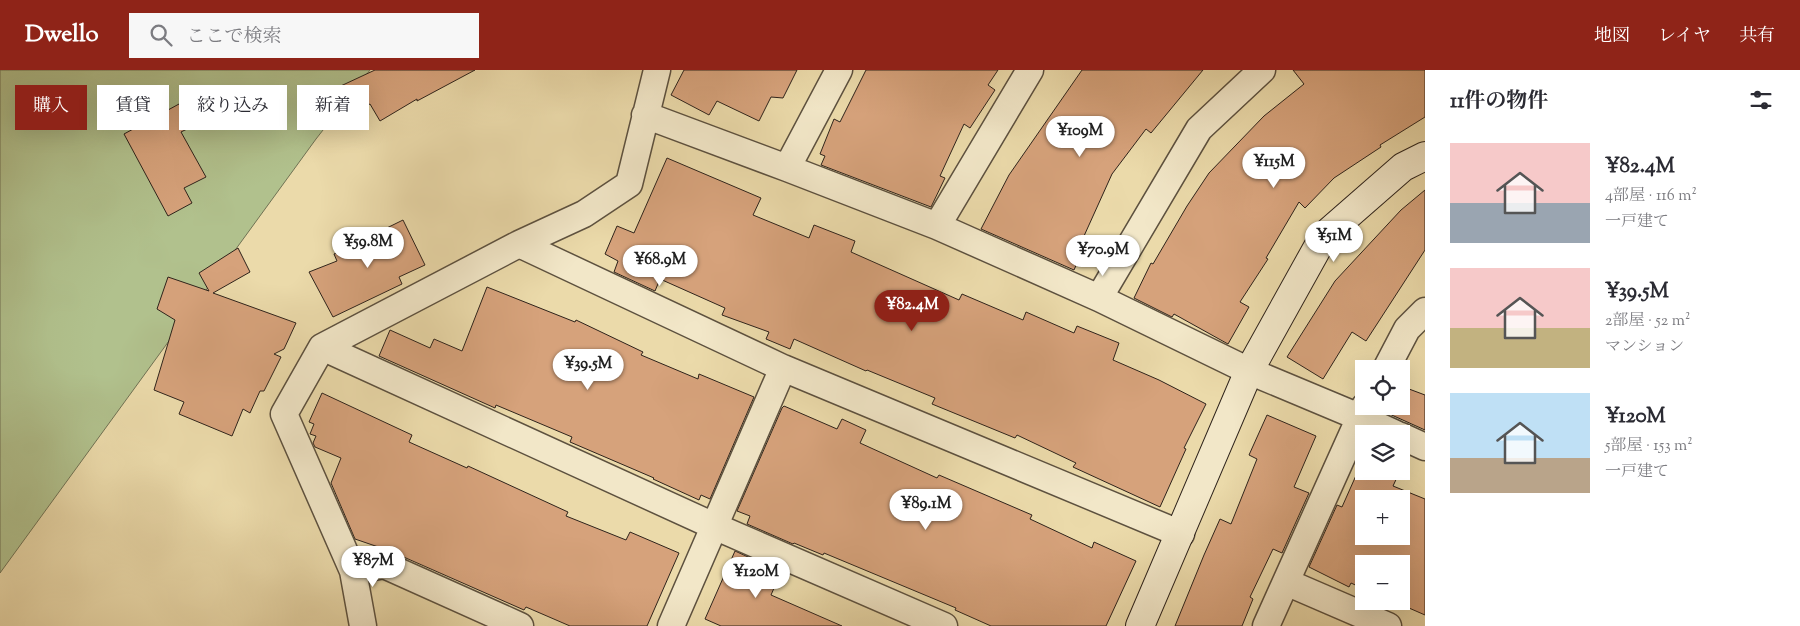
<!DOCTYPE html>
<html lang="ja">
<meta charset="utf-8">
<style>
:root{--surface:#fff;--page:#f7f7f7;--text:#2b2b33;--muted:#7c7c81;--accent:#8f2418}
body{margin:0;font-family:"Sorts Mill Goudy","Noto Serif JP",serif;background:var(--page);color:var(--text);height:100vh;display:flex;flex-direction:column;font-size:19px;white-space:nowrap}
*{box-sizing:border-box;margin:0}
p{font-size:16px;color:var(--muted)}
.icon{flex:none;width:28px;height:28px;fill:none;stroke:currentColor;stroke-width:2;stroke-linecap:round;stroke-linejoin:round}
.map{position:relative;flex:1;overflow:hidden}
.panel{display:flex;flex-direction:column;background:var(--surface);width:375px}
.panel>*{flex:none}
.banner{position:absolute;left:15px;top:15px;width:475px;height:45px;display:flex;gap:10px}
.fabs{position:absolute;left:1355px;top:290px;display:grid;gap:10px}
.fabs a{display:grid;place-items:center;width:55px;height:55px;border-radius:0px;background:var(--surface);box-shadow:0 5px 20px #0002;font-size:25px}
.price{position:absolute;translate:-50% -42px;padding:0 11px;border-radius:18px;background:#fff;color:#222;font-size:16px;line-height:32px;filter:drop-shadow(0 1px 2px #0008)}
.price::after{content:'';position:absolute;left:50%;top:30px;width:15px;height:11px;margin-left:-8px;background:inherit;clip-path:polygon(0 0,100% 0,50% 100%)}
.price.on{background:var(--accent);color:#fff}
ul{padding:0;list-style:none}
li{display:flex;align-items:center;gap:15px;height:125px;padding:0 25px}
li span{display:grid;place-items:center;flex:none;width:140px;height:100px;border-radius:0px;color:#555}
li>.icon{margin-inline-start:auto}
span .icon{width:60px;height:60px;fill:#fffc;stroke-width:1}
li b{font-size:21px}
h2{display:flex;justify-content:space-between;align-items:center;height:60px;padding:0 25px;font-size:21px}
.pill{padding:0 18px;border-radius:0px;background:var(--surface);box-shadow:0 5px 20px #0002;font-size:18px;line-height:45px}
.pill.on{background:var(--accent);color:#fff}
header{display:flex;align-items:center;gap:30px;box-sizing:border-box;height:70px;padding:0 25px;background:var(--accent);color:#fff}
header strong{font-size:24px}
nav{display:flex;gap:28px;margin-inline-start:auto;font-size:18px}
.search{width:350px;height:45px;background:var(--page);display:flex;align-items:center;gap:12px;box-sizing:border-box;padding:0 18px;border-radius:0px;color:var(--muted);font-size:19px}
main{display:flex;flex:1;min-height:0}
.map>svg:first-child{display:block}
.green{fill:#b1c18d;stroke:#707254}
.building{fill:#d6a27b;stroke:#2e231b;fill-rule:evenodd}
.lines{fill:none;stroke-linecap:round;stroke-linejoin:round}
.street-casing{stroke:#5d513f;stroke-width:29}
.secondary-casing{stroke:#2e231b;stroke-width:30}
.street{stroke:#f2e7c8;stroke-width:26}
.secondary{stroke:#f2e7c8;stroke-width:28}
</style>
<header>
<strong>Dwello</strong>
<div class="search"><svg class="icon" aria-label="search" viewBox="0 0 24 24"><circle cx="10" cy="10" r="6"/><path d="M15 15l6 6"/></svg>ここで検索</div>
<nav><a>地図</a><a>レイヤ</a><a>共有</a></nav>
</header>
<main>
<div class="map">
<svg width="1425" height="556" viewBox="0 0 1425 556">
<rect width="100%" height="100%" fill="#ebdaaa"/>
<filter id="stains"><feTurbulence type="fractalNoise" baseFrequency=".004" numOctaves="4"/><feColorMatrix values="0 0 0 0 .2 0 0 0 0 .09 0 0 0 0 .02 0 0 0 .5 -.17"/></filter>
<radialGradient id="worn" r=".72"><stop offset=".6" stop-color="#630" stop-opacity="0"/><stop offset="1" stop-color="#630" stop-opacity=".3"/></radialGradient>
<!-- green -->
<path class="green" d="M0,0H370L316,69L0,503Z"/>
<!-- building -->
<path class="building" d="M375,0H475L417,31V29L380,51L370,34L342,47L330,21Z
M684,0H797L783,28L771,27L759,51L717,31L709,45L671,25Z
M866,0H998L988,15L995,20L970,58L964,54L940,106L945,108L931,137L821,95L825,86L820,84L834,49L840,52Z
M1082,0H1203L1151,63L1146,59L1112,104L1084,166L1088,168L1074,200L981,159L1009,105Z
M1293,0H1425V47L1380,75L1381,77L1334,108L1305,138L1299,132L1266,188L1268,189L1240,232L1249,237L1228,274L1174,244L1172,247L1134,228L1151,193L1153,194L1187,136L1209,103L1264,46L1304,14Z
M179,34L191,57L181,62L206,107L184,118L192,133L168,146L124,64Z
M667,88L761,128L753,145L809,168L814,155L855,171L851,182L959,230L962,224L1023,250L1026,242L1074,263L1077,256L1119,273L1113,290L1159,310L1206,334L1184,378L1186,379L1160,437L1073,397L1076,393L1017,365L1015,368L932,334L935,328L867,300L866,301L794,269L790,279L766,269L769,262L722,245L725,238L660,209L655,221L614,202L618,191L605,184L617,156L634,163Z
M1425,120V180L1366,271L1352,262L1323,309L1287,287L1335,211L1401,140Z
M403,150L425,195L399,207L402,214L333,247L309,202L337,191L334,184Z
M238,178L250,202L213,223L296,253L284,279L274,284L281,287L264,321H260L250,343L243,339L232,366L179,344L184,332L154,320L175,250L157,239L168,207L209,221L199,203Z
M487,217L575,252L576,250L643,282L641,285L698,309L699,304L754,327L710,429L701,425L699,430L653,409L654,408L570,372L572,367L496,335L495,338L379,286L390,260L430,278L434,269L462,281Z
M1401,316L1425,325V360L1385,342L1388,336H1401Z
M322,323L412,365L409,372L467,398L468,396L568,442L566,446L626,470L630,462L679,483L647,556H570L526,537L524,540L390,481L355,469L331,413L341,388L315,377L313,373L316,366L310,364L314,354L309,352Z
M784,336L837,359L842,349L866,360L860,373L937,408L939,405L1032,445L1030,449L1092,478L1094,472L1136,491L1106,556H991L955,540L956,538L824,483L823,485L794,473L793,474L747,454L750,446L737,441L782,338Z
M1267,345L1316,366L1294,417L1309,423L1282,483L1273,479L1250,527L1253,529L1242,556H1175L1204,485L1220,449L1231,454L1257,389L1249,385Z
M1358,401H1400L1393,416L1425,429V545L1393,531H1401V494H1364V519L1351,513L1349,517L1309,497L1337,435L1342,437ZM1364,429H1401V466H1364Z
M735,481L781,502L771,525L842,556H721L705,549Z"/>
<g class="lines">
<!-- street casing -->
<g class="street-casing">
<path id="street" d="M645,45L787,98L937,156L1099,228L1249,301L1359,347L1396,364
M787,98L839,0
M937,156L1030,0
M519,174L783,298L1181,464
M1099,228L1199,59L1262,0
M322,277L714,456L944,556
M1386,299L1407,259L1425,241
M1401,366L1425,377
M353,501L384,495L520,556
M1286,512L1388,556
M363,556L353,501L284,344L322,277L519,174L584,144L629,114L657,0
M671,556L783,298
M1266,556L1365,336"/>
</g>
<!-- secondary casing -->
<g class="secondary-casing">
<path id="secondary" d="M1140,556L1249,301L1324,166L1403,97L1425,86"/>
</g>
<!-- street -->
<use href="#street" class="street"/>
<!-- secondary -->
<use href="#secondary" class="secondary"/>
</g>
<rect width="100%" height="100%" filter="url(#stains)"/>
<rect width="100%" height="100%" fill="url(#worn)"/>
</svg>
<div class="fabs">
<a><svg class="icon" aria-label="locate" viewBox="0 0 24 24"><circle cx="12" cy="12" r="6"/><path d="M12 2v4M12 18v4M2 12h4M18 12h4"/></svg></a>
<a><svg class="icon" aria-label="layers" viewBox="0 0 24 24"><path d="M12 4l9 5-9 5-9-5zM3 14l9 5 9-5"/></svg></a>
<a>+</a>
<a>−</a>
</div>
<b class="price" style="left:1080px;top:88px">¥109M</b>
<b class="price" style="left:1274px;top:119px">¥115M</b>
<b class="price" style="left:1334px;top:193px">¥51M</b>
<b class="price" style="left:368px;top:199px">¥59.8M</b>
<b class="price" style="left:1103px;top:207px">¥70.9M</b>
<b class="price" style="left:660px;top:217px">¥68.9M</b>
<b class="price on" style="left:912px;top:262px">¥82.4M</b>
<b class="price" style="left:588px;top:321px">¥39.5M</b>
<b class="price" style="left:926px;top:461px">¥89.1M</b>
<b class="price" style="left:373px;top:518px">¥87M</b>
<b class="price" style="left:756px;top:529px">¥120M</b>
<div class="banner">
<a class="pill on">購入</a>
<a class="pill">賃貸</a>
<a class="pill">絞り込み</a>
<a class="pill">新着</a>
</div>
</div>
<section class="panel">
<h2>11件の物件<svg class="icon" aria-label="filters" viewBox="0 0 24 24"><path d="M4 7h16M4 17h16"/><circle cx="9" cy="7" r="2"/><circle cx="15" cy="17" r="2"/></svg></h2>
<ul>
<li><span style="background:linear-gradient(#f6c9c9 60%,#9aa5b1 0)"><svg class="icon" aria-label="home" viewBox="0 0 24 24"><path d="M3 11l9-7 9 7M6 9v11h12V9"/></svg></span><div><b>¥82.4M</b><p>4部屋 · 116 m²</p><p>一戸建て</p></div></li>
<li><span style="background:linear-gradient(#f6c9c9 60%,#c2b280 0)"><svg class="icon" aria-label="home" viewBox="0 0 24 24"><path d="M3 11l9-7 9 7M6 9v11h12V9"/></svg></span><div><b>¥39.5M</b><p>2部屋 · 52 m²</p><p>マンション</p></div></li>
<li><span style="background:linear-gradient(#bfe0f5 65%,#b9a48a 0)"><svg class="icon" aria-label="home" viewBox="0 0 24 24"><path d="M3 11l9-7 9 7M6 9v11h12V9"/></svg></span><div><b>¥120M</b><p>5部屋 · 153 m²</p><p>一戸建て</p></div></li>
</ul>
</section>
</main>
